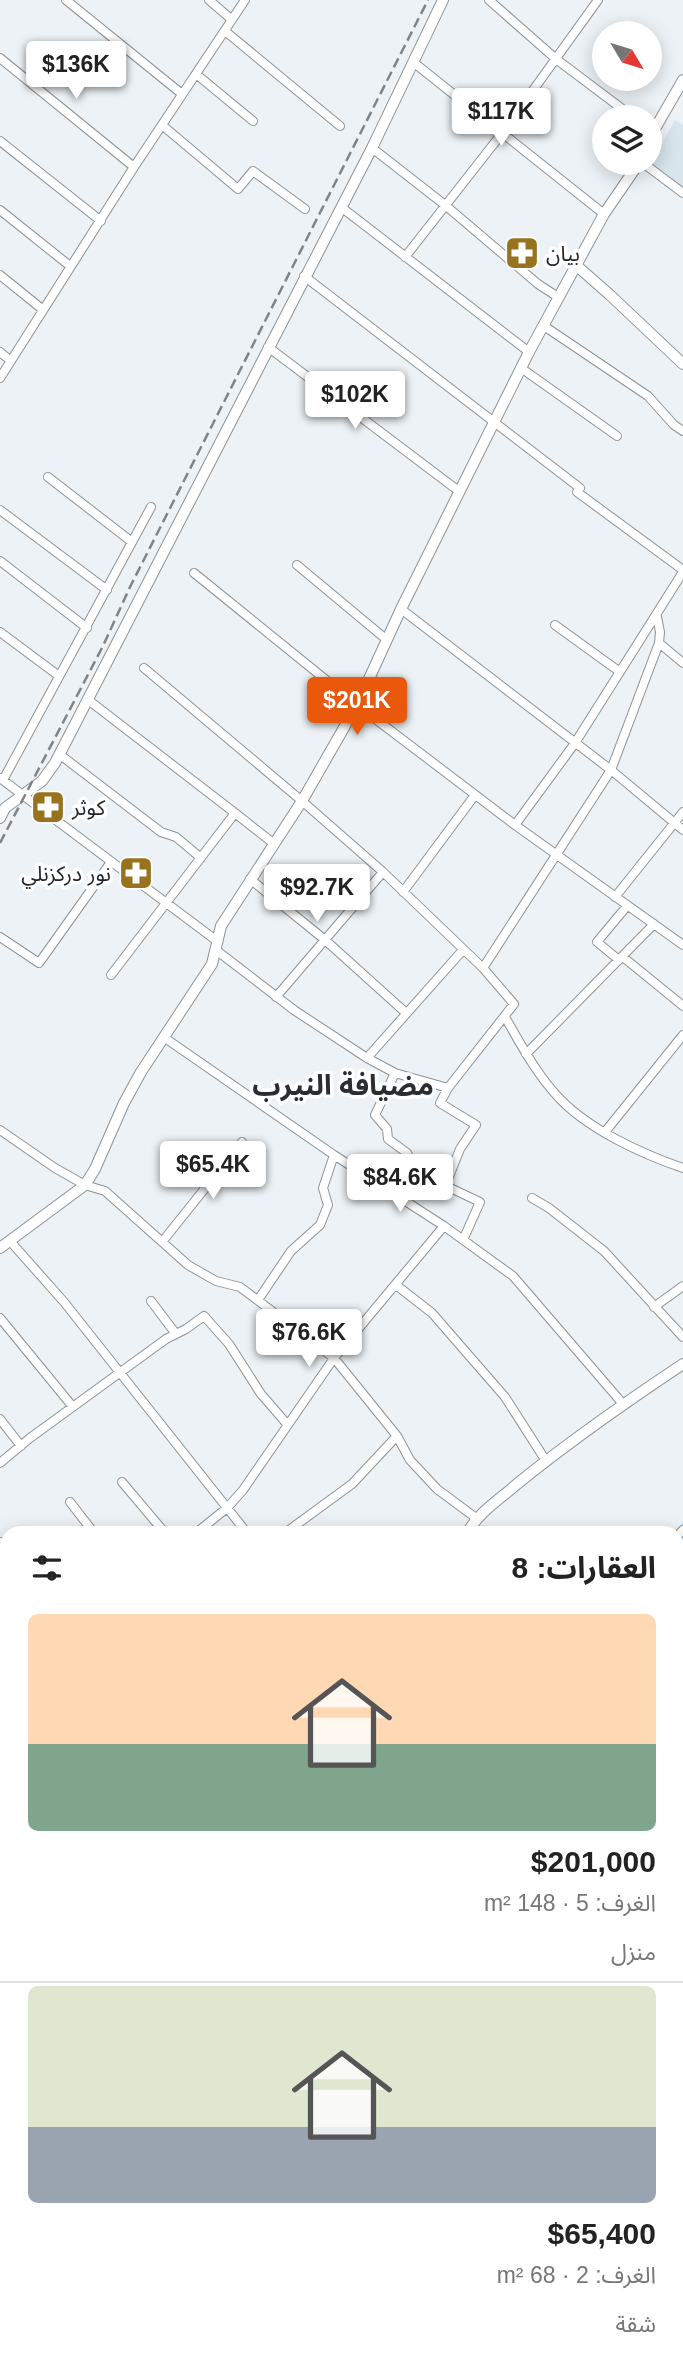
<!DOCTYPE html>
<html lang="ar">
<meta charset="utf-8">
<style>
:root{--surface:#fff;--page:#f6f6f6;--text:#222;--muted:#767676;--line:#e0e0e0;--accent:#ea580c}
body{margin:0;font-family:Helvetica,"Noto Sans Arabic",sans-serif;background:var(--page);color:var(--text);direction:rtl;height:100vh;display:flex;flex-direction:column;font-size:26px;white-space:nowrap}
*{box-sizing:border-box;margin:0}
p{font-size:23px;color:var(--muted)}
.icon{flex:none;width:38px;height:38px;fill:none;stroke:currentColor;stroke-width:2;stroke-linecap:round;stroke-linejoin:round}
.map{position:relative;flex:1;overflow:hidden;direction:ltr}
.drawer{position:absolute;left:0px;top:1526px;width:684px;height:840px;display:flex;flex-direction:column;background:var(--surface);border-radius:21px 21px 0 0;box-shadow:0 4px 18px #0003;direction:rtl}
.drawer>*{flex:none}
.needle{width:46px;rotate:128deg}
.fabs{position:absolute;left:592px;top:21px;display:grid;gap:14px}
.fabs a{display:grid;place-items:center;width:70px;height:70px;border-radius:50%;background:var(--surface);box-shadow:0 4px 18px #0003;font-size:35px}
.price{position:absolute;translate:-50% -60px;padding:0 16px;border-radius:7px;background:#fff;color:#222;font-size:23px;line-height:46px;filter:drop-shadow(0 2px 4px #0008)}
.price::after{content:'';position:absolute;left:50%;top:42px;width:21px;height:16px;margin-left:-10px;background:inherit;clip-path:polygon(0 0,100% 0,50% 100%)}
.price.active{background:var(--accent);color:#fff}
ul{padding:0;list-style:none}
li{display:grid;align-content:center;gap:14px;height:371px;padding:0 28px}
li+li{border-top:2px solid var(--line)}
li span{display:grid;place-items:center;height:217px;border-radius:10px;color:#555}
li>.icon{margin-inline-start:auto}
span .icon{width:126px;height:126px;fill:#fffc;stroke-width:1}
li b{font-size:30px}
h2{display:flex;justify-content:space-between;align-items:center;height:84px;padding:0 28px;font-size:30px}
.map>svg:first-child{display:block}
.built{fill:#d8e5ed}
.green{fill:#a2d2ee}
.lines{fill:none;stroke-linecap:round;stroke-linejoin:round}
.taxiway{stroke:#b6bbbe;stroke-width:23}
.runway{stroke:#b6bbbe;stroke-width:58}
.minor-casing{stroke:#8c9295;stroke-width:10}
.tertiary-casing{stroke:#8c9295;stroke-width:12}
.minor{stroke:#fff;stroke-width:8}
.tertiary{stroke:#fff;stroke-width:10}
.rail{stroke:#808487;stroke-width:2.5;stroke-dasharray:10 5;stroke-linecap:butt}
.labels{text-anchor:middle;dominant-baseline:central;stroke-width:7;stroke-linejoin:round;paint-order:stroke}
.poi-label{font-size:21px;fill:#222426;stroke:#fefefe;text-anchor:start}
.district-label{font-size:28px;font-weight:bold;fill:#2a2e31;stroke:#fefefe}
</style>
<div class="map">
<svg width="683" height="2366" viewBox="0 0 683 2366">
<rect width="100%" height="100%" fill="#ecf2f6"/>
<!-- built -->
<path class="built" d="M675,120L683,125V188L649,166Z"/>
<!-- green -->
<path class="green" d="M683,1523V1835L677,1840V1533H673Z
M678,1949H683V2019L677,2040Z
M7,2053V2309L0,2307V2054Z
M683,2266V2326L677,2332V2272Z
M7,2340V2359H164L157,2366H0V2347Z
M272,2359H474L467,2366H265Z
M591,2359H650L644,2366H584Z"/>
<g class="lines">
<!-- taxiway -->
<path class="taxiway" d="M677,2198L683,2192
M0,2335L7,2327
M510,2366L517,2359"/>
<!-- runway -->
<path class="runway" d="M677,1894L683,1888
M210,2366L217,2359"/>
<!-- minor casing -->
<g class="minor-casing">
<path id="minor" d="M66,0L182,94
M209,0L231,19
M489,0L556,59L633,117
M225,31L340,126
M0,58L134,167
M413,62L604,214
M196,74L253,121
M162,125L238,189L253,171L305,209
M0,141L101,221
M372,148L445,205L538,284L558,297
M643,163L683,193
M341,207L529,352
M0,210L70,266
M405,257L503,132L598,0
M0,275L42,309
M304,276L580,488
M544,326L648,396L674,425L683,431
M268,347L460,492
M0,352L11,361
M521,368L617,436
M0,378L134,167L245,0
M48,477L132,542
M577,492L683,570
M0,510L107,590
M0,561L87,628
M297,565L387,640
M194,573L357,705L515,825L683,945
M401,609L611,770L683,830
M555,625L620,672
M0,632L59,676
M659,643L683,663
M144,668L302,801L383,872L483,968L514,1004L448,1088L440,1103L476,1125L460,1149L446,1184
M87,699L235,813
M59,754L161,832L176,837L201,858
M0,778L217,941
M3,780L151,507
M515,825L575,743L683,572
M250,879L324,939L405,1012
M403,892L475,795
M615,897L683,812
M0,937L39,963L111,862
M216,950L294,1010L367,1058L395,1073L448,1088
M623,957L683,1006
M619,960L597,942L627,906
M483,968L611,770L659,643L660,632L657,617
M111,975L235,813L273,843
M276,997L383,872
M505,1017C521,1045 537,1075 560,1099C590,1130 642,1154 683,1168
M165,1038L334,1155L444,1226L513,1276L623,1404
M526,1054L654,924
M367,1058L462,951
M395,1073L375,1115L387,1129L388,1139L407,1153L412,1165L427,1177L480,1202L463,1240
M0,1130L55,1168L85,1185L105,1191L188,1265L216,1281L240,1287L334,1358L397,1436L410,1460L437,1489L476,1518
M605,1132L683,1035
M532,1198L549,1208L604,1251L683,1337
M10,1241L64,1302L247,1533
M162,1242L242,1142
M396,1285L432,1313L505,1397L546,1461
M258,1300L291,1251L320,1225L328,1205L323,1188L334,1155
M151,1301L176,1334
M654,1307L683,1286
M0,1318L73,1407
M0,1419L21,1446
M0,1463L30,1438L166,1339L186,1329L204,1316L229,1344L261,1394L287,1424
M122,1482L165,1533
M70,1502L94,1533
M196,1533L227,1508L243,1490L334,1358L444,1226
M285,1533L352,1484L397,1436
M677,1536L683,1530
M0,1542L7,1551
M0,1671L7,1680
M0,1772L7,1780
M0,1935L7,1929
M0,2057L7,2056"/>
</g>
<!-- tertiary casing -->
<g class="tertiary-casing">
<path id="tertiary" d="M649,139L683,80
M577,266L610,295L683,364
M0,818L5,808L42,781L55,763L372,148L443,0
M0,1248L85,1185L95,1169L124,1103L141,1072L212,964L221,926L302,801L357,705L401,609L529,352L604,214L639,163
M467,1533C479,1512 499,1500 517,1484C570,1441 626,1402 683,1364"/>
</g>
<!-- minor -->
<use href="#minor" class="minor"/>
<!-- tertiary -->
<use href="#tertiary" class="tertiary"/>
<!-- rail -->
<path class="rail" d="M0,843L103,646L130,587L428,0"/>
</g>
<!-- icons -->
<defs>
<g id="pharmacy-square" transform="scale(1.75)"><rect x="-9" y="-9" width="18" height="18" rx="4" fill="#98731d" stroke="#fefefe"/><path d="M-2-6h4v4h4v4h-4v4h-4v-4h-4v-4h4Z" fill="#fff"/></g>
</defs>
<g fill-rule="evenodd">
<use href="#pharmacy-square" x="522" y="253"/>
<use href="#pharmacy-square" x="48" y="807"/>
<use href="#pharmacy-square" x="136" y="873"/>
</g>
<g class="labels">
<!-- poi labels -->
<g class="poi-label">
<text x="546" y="253">بيان</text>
<text x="72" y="807">كوثر</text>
<text x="111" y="873" text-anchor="end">نور دركزنلي</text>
</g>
<!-- district labels -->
<g class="district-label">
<text x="343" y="1085">مضيافة النيرب</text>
</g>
</g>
</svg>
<div class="fabs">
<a><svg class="needle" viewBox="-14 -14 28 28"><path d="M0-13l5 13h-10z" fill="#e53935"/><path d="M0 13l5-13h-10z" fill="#767676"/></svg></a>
<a><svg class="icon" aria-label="layers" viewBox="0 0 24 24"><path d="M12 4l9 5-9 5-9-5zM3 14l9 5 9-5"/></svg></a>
</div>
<b class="price" style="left:76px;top:101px">$136K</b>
<b class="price" style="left:501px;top:148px">$117K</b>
<b class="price" style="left:355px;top:431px">$102K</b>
<b class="price active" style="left:357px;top:737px">$201K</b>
<b class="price" style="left:317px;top:924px">$92.7K</b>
<b class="price" style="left:213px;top:1201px">$65.4K</b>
<b class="price" style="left:400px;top:1214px">$84.6K</b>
<b class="price" style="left:309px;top:1369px">$76.6K</b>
<section class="drawer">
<h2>العقارات: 8<svg class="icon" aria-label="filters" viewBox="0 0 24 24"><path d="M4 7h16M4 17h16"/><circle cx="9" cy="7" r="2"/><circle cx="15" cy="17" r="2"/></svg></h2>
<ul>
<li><span style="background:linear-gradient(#ffd9b3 60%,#7fa58c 0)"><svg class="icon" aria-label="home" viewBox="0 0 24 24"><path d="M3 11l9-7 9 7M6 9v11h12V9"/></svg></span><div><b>$201,000</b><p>الغرف: 5 · 148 m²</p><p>منزل</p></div></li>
<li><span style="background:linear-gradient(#dfe7d0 65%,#9aa5b1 0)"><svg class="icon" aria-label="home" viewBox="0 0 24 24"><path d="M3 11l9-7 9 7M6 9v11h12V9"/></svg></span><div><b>$65,400</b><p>الغرف: 2 · 68 m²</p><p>شقة</p></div></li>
</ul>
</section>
</div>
